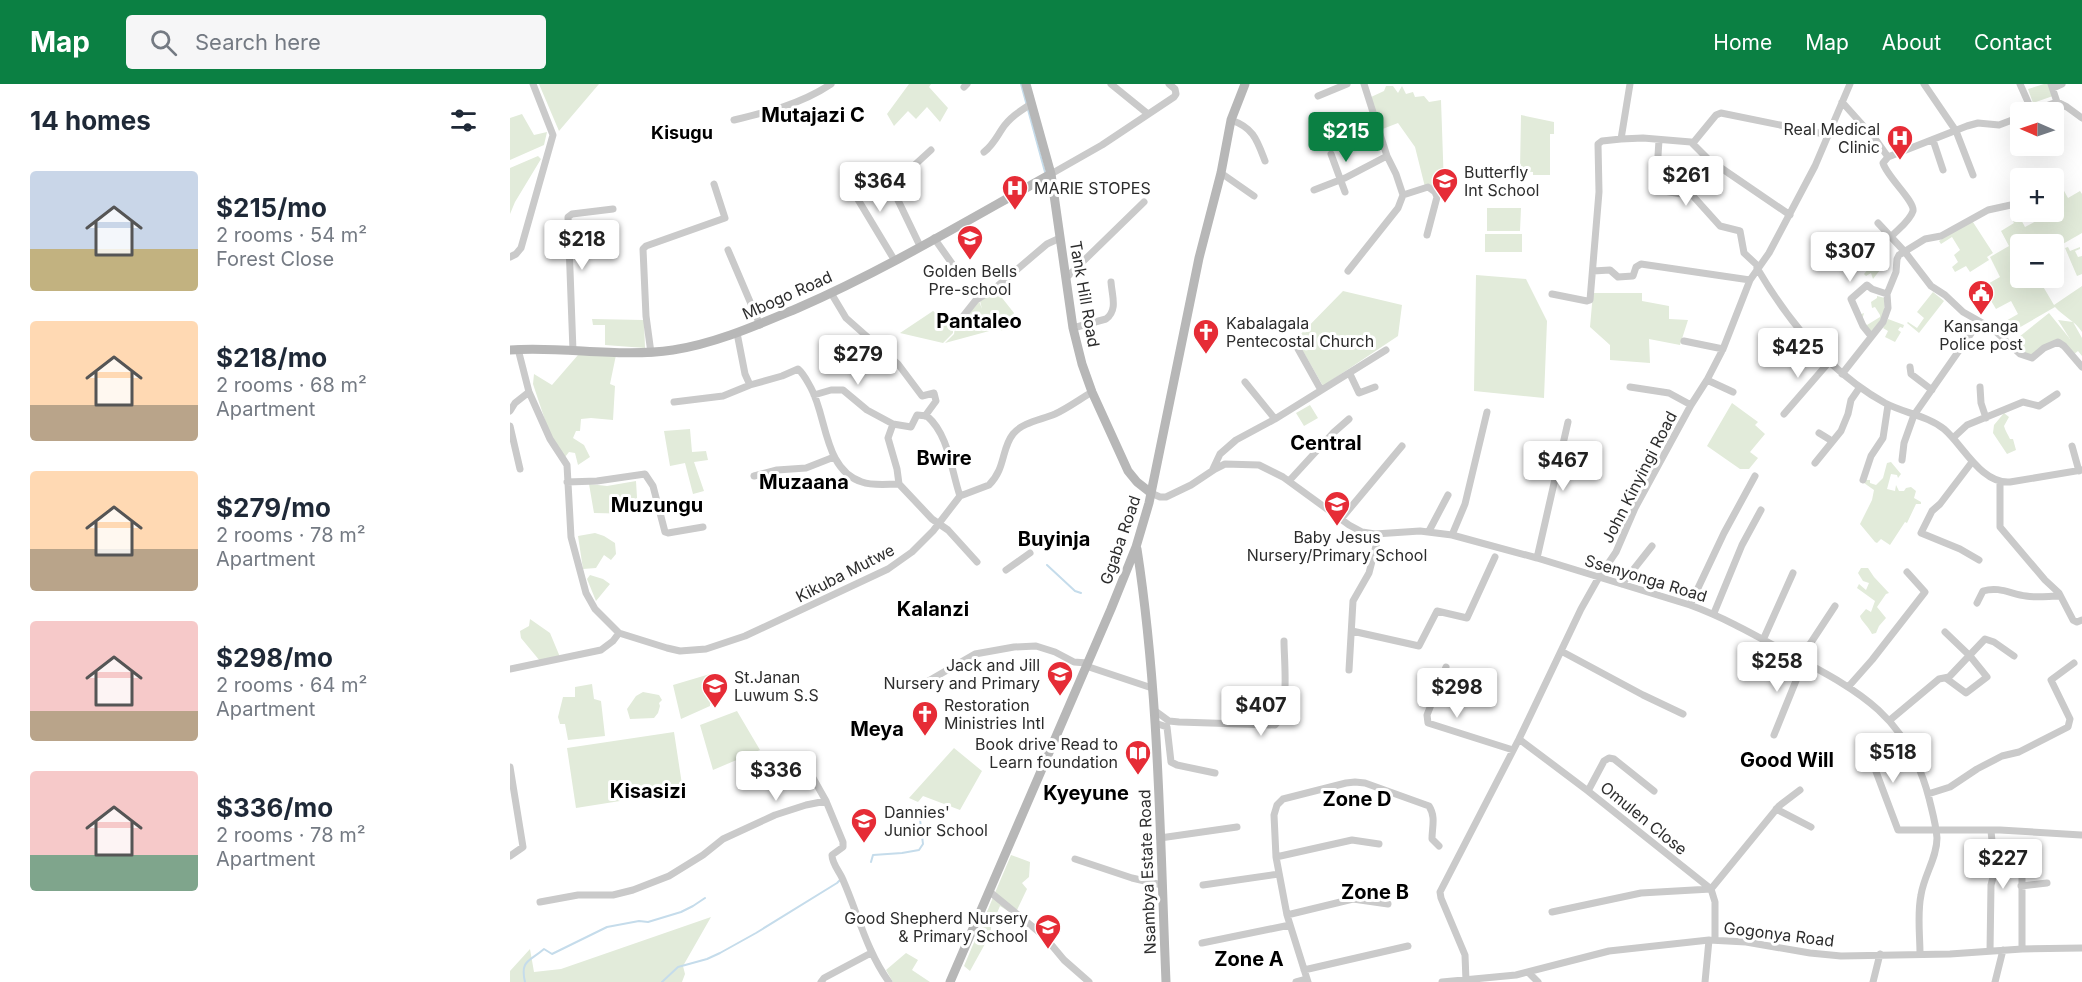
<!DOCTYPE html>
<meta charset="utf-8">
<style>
:root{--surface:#fff;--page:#f6f6f7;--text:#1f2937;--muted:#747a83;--accent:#0b8043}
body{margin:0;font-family:Inter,sans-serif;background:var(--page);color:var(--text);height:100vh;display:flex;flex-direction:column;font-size:22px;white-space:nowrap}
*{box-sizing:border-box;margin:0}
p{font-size:20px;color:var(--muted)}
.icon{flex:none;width:33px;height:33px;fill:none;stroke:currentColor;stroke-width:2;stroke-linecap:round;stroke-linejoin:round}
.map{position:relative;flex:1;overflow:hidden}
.panel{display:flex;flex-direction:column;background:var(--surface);width:510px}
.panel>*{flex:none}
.needle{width:39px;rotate:272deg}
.buttons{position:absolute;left:1500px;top:18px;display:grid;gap:12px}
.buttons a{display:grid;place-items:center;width:54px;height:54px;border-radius:6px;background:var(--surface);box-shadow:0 6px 24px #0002;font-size:30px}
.price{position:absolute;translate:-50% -51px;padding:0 14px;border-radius:6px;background:#fff;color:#222;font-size:20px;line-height:39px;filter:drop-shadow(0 2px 3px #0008)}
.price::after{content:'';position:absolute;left:50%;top:36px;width:18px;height:14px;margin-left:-9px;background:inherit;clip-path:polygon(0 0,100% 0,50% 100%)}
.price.current{background:var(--accent);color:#fff}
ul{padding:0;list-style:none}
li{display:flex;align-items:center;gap:18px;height:150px;padding:0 30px}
li span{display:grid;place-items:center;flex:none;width:168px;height:120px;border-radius:6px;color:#555}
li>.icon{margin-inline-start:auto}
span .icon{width:72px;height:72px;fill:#fffc;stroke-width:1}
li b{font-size:26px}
h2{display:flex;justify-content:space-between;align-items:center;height:72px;padding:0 30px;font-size:26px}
header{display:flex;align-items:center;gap:36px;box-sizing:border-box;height:84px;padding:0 30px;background:var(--accent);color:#fff}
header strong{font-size:28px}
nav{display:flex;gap:33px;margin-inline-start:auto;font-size:21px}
.search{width:420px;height:54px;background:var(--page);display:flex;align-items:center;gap:15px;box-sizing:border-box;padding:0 21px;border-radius:6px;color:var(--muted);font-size:22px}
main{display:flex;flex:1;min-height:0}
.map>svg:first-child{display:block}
.green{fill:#e2ebda}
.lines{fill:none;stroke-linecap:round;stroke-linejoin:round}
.stream{stroke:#c5dceb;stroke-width:2}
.street{stroke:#cacaca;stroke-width:7}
.secondary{stroke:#b7b7b7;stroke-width:9}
.labels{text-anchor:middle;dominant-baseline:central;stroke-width:6;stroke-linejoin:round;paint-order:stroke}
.poi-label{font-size:16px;fill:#2d2d2d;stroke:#fff;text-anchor:start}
.street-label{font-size:16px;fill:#2d2d2d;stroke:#fff}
.neighbourhood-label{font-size:18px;font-weight:bold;fill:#000;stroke:#fff}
.quarter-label{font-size:20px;font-weight:bold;fill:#000;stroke:#fff}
</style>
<header>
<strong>Map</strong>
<div class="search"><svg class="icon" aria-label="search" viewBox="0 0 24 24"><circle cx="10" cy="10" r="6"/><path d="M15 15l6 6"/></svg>Search here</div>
<nav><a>Home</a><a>Map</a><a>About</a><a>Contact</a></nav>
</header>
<main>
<section class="panel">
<h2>14 homes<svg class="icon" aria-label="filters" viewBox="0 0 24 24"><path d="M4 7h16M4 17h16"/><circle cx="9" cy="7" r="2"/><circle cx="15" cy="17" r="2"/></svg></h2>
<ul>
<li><span style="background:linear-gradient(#c9d6e8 65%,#c2b280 0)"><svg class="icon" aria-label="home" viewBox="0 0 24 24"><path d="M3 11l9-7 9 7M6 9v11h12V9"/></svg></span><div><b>$215/mo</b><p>2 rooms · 54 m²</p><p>Forest Close</p></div></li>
<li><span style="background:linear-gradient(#ffd9b3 70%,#b9a48a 0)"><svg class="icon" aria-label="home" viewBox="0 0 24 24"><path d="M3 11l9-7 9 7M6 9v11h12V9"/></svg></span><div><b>$218/mo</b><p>2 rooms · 68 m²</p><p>Apartment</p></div></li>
<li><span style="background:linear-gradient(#ffd9b3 65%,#b9a48a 0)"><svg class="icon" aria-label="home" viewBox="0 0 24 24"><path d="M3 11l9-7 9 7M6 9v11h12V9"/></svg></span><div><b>$279/mo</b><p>2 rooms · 78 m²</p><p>Apartment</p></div></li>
<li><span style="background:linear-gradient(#f6c9c9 75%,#b9a48a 0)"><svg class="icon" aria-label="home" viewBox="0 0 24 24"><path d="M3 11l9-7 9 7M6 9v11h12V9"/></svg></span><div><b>$298/mo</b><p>2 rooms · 64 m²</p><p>Apartment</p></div></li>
<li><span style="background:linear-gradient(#f6c9c9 70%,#7fa58c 0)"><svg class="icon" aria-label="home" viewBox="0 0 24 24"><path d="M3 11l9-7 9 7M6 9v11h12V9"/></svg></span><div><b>$336/mo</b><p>2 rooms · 78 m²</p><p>Apartment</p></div></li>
</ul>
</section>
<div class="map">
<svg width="1572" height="898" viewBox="0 0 1572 898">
<rect width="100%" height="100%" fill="#fff"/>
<!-- green -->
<path class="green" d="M29,0H89L49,47Z
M399,0H421L419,3L438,24L430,38L417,23L406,35L398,27L384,42L377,30Z
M1534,0H1539L1543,12L1523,19L1518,5Z
M876,2H883L888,9L892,2L896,10L903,8L905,13L914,12L919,18L931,16L934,103H915L905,63L888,39L870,46L861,13L874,7Z
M12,30L24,51L37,48L34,61L0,76V34Z
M1011,31L1044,38V50H1040V91H1023V88L1012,87L1010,85Z
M28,72L31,75L5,118L0,130V84Z
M1553,105L1558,114L1570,107L1572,110V149L1544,165V160H1510V194H1528L1544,221L1572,202V248C1564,236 1555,234 1545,223L1500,249L1494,238L1508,230L1501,217L1486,225L1480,215L1466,222L1460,210L1490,193L1480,173L1499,162L1491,147L1504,139L1502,136L1509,132L1515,143L1532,134L1528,128H1544V111Z
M977,124H1011L1010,147H977Z
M1461,135L1483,169L1477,173L1479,176L1460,188L1456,182L1445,188L1442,183L1448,178L1444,171L1450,166L1442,153L1431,160L1429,157Z
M975,150H1012V168H975Z
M1350,152L1363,169L1356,177H1363L1362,181L1370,186L1363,195L1361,189L1356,192L1354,190L1360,183L1352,175L1357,170L1346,155Z
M1558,163L1560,167L1570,163V165L1565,167L1568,173L1572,172V190L1567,192L1555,164Z
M966,191L1016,195L1037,237L1034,314L964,307Z
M485,205L504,229L492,247L474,234L475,240L483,246L435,259L444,250L445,243L469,217L472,225L470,217Z
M833,207L892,221L888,252L813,302L786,255Z
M1423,208L1434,217L1409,249L1397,239L1398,238L1407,244L1414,234L1407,228Z
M1083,209H1132V217L1159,222V235L1178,236L1170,261L1139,255L1140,279L1100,276V261L1080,243Z
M1367,212L1375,214L1374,231L1362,248H1359L1352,241L1349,231L1354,229L1352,236L1357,241L1370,233V231L1365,223L1362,224L1361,218L1367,214Z
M423,227L443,242V249L433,259L390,249Z
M1539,229L1560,255L1548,236L1563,238L1572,254V272L1568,267L1563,271L1552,258L1521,271L1514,270L1504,257Z
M82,235L134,236L135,264L95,261V241H83Z
M1378,235L1394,241L1393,244L1390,243L1388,246L1391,248L1385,258L1375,253L1378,247L1373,244Z
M68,271H106L100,300L105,302L103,336L81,334L71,335L70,347H66L63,354L74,361L80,373L68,381L65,369L59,368L55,373L41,354L23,300L24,290L42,301Z
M1222,319L1248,338L1245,341L1255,350L1240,368L1248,374L1239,385H1230L1197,362Z
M800,321L808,334L794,342L786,329Z
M1494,329L1499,333L1494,342C1495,346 1498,351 1500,355H1503L1506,366L1497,370L1483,349L1484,341Z
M180,345L182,368L196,367L198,376L184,378L194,407L183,410L175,379L160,382L154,347Z
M1381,378L1391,390L1388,394L1387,391L1381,390L1377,405L1385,407L1386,401L1389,407H1394L1396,404L1401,403L1406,407L1404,414L1411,418V420H1406L1397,439L1395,438L1380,461L1371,455L1367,459L1365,458L1350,440L1362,416L1364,406L1354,399L1355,396H1360V399L1366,401L1373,394L1377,379Z
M126,397L128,430L84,429L79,400L97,402Z
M85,449L94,452L105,459L106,470L101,476L94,471L86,484L73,485L68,452Z
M1351,484H1358L1364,493L1379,509L1376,510L1367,523L1376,534L1369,542L1366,549L1362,550C1359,543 1351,537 1350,532L1356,525L1361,528L1365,517L1347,504L1349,500L1356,506L1359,499L1353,497L1348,489Z
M80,491L93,495L100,500L86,517L77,495Z
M20,535L40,549L50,573L30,577L11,554L10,547L19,542Z
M200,590L203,618L200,620V622L171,635L163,601Z
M82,600L84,615L91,617L95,652L58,656L55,640H50L48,633L53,613H65V603Z
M133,608L149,611L152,616L149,619L150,622L148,629L144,634L120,635L117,625L126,612Z
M227,627L250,666L203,686L190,641Z
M164,648L173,707L66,724L57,664Z
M444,664L472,687L450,726L413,712L408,718L399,714Z
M501,771L520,778L519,793L512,799L517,805L507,826L503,823L498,827L490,822L481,843V849L460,887L454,882Z
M201,833L173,882L175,890L172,898H0V887L20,865L24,888L51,885Z
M396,869L408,876L402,886L420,898H383L376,886Z"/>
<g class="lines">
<!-- stream -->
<path class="stream" d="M511,0L535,88
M537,481L565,507L571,509
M361,778L363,771L392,769L409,766L413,760L409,727
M15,898C10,876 19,878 34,865L42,870L97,843L129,837L138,838L171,828L183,822L195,814
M152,898L168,883L197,875L210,869L246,849L327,799L330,796"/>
<!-- street -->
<path class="street" d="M601,0L638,30
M1120,0L1111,55L1133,54L1181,58L1198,75L1280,131
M1414,0L1446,47L1463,91
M1510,0L1522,27L1547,18L1557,23L1572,34
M1541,0L1547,18
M454,3L457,0
M1543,4L1552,0
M808,12L837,0
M1332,18L1366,56L1378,73
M224,36C258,28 291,20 321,0
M721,36C744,44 747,56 755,77
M1149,56L1146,103L1154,107L1183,112L1210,142L1230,147L1234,169L1249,183
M1423,56L1433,86
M1183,59L1206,31L1211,29L1319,51
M474,68C483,61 486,54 492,45C499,34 510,27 521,20
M821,70L835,108
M711,89L744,112
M541,90L592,61L664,13L666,10L665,5L659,0
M335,94L385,177
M804,106L835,94L877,72
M893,111L918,103L925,108L927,113L917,151
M1368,139L1395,168L1421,202L1435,211L1453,228L1483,245L1510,270L1522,274L1534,264L1548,258L1554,262L1572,283
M1381,153C1387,146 1400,137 1403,127C1405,117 1377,93 1373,79L1378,73L1457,42L1468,39L1489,41L1510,33
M424,154L448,188
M410,162L385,110V99L421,66
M218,166L250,241
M0,173L6,170L11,164L43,51L23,0
M1247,184C1278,237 1321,289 1375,319C1394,329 1418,332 1434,345C1453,361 1471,400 1500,398L1572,386
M838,187L888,124L893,111L886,90L877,72L854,0
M1083,187L1100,186L1108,193L1123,192L1126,183L1131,180L1240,196
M556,194L634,118
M321,209L336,234L388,280L412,312L424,309L426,317L415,332
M1042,210L1077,217L1080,216L1089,108L1088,60L1092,57L1111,55
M1377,210L1386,188L1387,175L1389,171L1415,155L1431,152L1478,126L1510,119
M447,240L466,216L484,205L537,160L550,154
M563,244L596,235C608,226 602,212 601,198
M227,249L235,290L240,301
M783,256L811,306
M1174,257L1213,265
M8,265L19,308L40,355L57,381L61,453L76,509L85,525L109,549L157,564L170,567L196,565L235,552L378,485L402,468L423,447L450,412L479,401C496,384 491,365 503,350C513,338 531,336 545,330C558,324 570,315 582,308
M63,267L58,133L62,130L103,125
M141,269L136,232L133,165L136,162L215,134L204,100
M1400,283L1401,290L1422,306
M840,290L849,309L865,303
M1332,290L1373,238L1378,224L1377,210L1362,205L1357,201L1341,215L1353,242L1361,252
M1197,296L1223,308
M735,298L765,335
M1120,303L1159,309L1181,321
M1470,303L1471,319L1476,334
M304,311L321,306H333L357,326L383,340L401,343L407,331L417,332C439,351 441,386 450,412
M164,318L213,312L240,301L272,292L288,285C294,290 297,297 301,304C317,333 314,386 352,398C363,402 377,400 389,400L422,435L438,446L467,478
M0,327L5,319L19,308
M1274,330L1320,277
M383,340L378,354L387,385L389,400
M0,342L10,385
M1309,349L1322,357
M1443,354L1457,341L1513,318L1529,322L1547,310
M1562,362L1569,387
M1392,376L1394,359L1404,331L1469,238
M1462,378L1430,420L1422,427L1411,449L1450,465L1469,476
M1305,379L1331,347L1338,330L1341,316L1350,303
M702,387L710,370L726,356L765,335L876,266
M244,392L267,386L296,384L324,373
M1353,396L1361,372L1373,354L1378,321
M779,397L823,349L839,335
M57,398L87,397L135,390L143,402L155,448L158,449L193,443
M1490,398V443L1535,496L1549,509L1563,536L1567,538L1572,536
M641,409L650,413H656L681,401L705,385L715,380L749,381L773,393L839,441L852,448L865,450L910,447L942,451L1027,474L1180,521C1213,533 1243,550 1274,567C1345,605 1397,629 1419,714C1422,727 1426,740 1427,754C1427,774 1414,791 1411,811C1407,830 1410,851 1410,870
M831,435L892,362
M919,447L938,411
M942,451L955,420L977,328
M1027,474L1058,338
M496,486L520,469
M1112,500L1142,462
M1467,519L1473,507C1489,502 1501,510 1516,512C1527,514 1539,512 1550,512
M1180,521L1214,449L1245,392
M1204,529L1232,461L1251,426
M842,547L909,562L927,527L957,534L985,473
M1435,548L1460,572L1477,593L1456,609L1437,595
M1253,556L1283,489
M1051,567L1133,611L1173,630
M1282,571L1300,560L1325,522
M576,582L642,604
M936,583L917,631L918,639L1003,666
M0,585L91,566L103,557L109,549
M839,586L843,517L859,489L869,450
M1339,602L1362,576L1415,508L1397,488
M408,603L465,570L504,563L526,562L545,568L564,578L577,579
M644,626L659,637L669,638L765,641C780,627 774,577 774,557
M1380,636L1429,595L1439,593L1475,555L1484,558L1504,572
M645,639L657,643L661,678L667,681L705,689
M1264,651L1294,577
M1009,655L1078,707L1201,805L1205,818V856
M1359,669L1388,746H1490L1571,751
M294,678L316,717
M0,683L13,763L0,772
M1078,707L1094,677L1099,674L1104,675L1144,707
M1418,710L1440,703L1467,685L1492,672L1509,668L1558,643L1560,635L1541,596L1564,579
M1266,725L1301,743
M650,754L727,743
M766,773L842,756L869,760
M565,775L622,794L652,801
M1512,780V865
M693,801L769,790
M1511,802L1537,799
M480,808L534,852L554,876L579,898
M30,818L68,811H103L123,806L159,792L193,771L213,755L265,731L296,721L316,717L333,758V763L322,771C322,780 330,788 333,796C348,830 357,868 379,898
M1042,828L1131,809L1201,805L1269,722L1290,706
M777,831L843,815L878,820
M692,859L780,841
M1480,867L1481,801L1485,786L1481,747
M794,886L898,862
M1019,889L1028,898
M956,897L955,871L931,814L930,808L1009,655L1071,525L1089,493L1106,468L1125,424L1181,321L1197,296L1213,265L1240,196L1259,169L1305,82L1340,0
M311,898L314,894L361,869
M786,898L797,895
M798,898L777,831L766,773L764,731L767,721L773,715L836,699L845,698L855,699L919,722C926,733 922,743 922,755L929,762
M932,898L1006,891L1099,867L1199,856L1236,858L1300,869L1331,872L1440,870L1512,865L1572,864
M1195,898L1199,856
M1363,898L1370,870
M1485,898L1493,866"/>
<!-- secondary -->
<path class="secondary" d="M516,0L541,90L563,244L572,280L582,308L618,387L627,398L641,409
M0,266C54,262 109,274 163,266C207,259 247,241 288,224C375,186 458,136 541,90
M627,465C649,608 650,754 656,898
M440,898L601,525L626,463L639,419L689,174L711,89L721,36L735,0"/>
</g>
<!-- icons -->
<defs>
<g id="hospital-pin" transform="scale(1.35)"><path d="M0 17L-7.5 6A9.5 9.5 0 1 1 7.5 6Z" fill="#e62c36" stroke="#fff"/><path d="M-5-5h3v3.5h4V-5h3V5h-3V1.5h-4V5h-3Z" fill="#fff"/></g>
<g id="school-pin" transform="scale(1.35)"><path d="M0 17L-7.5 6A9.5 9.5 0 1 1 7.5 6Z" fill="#e62c36" stroke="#fff"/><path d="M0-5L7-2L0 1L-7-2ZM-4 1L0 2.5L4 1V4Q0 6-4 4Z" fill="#fff"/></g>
<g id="civic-pin" transform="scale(1.35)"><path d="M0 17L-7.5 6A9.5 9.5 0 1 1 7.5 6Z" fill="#e62c36" stroke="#fff"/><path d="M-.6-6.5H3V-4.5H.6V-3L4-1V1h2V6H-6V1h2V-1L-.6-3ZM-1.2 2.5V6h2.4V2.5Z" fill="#fff"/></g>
<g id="church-pin" transform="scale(1.35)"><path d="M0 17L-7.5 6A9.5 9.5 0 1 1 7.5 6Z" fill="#e62c36" stroke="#fff"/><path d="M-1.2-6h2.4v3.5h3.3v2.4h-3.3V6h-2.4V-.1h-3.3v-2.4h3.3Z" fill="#fff"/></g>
<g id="university-pin" transform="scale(1.35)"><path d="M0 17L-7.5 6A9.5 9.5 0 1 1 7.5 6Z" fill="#e62c36" stroke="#fff"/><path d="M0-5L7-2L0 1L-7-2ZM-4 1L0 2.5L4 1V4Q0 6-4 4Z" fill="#fff"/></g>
<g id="library-pin" transform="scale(1.35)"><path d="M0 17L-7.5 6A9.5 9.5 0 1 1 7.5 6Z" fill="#e62c36" stroke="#fff"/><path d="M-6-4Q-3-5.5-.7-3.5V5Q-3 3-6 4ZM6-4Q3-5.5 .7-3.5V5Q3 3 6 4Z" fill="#fff"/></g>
</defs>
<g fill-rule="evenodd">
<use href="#hospital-pin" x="1390" y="54"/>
<use href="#school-pin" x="935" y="97"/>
<use href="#hospital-pin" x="505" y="104"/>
<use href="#school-pin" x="460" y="154"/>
<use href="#civic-pin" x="1471" y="209"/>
<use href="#church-pin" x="696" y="248"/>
<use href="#school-pin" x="827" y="420"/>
<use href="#school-pin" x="550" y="590"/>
<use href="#university-pin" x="205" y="602"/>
<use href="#church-pin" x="415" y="630"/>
<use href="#library-pin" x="628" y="669"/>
<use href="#school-pin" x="354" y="737"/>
<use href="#school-pin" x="538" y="843"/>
</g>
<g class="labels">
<!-- poi labels -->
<g class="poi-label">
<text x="1370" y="45" text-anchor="end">Real Medical<tspan x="1370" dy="18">Clinic</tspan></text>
<text x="954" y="88">Butterfly<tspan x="954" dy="18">Int School</tspan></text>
<text x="524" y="104">MARIE STOPES</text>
<text x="460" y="187" text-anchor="middle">Golden Bells<tspan x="460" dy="18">Pre-school</tspan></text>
<text x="716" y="239">Kabalagala<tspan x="716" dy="18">Pentecostal Church</tspan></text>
<text x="1471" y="242" text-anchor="middle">Kansanga<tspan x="1471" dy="18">Police post</tspan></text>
<text x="827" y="453" text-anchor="middle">Baby Jesus<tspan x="827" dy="18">Nursery/Primary School</tspan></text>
<text x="530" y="581" text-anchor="end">Jack and Jill<tspan x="530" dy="18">Nursery and Primary</tspan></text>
<text x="224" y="593">St.Janan<tspan x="224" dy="18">Luwum S.S</tspan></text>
<text x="434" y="621">Restoration<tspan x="434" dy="18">Ministries Intl</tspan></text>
<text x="608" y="660" text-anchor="end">Book drive Read to<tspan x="608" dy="18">Learn foundation</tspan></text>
<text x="374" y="728">Dannies'<tspan x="374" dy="18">Junior School</tspan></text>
<text x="518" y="834" text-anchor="end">Good Shepherd Nursery<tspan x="518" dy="18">&amp; Primary School</tspan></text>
</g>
<!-- street labels -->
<g class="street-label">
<text transform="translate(575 210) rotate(80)">Tank Hill Road</text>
<text transform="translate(277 211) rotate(-24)">Mbogo Road</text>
<text transform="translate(1129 393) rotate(-63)">John Kinyingi Road</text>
<text transform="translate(610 456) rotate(-71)">Ggaba Road</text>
<text transform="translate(335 489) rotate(-27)">Kikuba Mutwe</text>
<text transform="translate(1136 494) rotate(17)">Ssenyonga Road</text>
<text transform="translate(1134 734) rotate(39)">Omulen Close</text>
<text transform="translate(637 788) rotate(-92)">Nsambya Estate Road</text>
<text transform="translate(1269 850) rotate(7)">Gogonya Road</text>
</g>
<!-- neighbourhood labels -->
<g class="neighbourhood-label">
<text x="172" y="48">Kisugu</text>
</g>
<!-- quarter labels -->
<g class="quarter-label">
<text x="303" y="31">Mutajazi C</text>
<text x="469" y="237">Pantaleo</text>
<text x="816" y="359">Central</text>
<text x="434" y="374">Bwire</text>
<text x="294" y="398">Muzaana</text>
<text x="147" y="421">Muzungu</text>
<text x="544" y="455">Buyinja</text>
<text x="423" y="525">Kalanzi</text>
<text x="367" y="645">Meya</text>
<text x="1277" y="676">Good Will</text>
<text x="138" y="707">Kisasizi</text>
<text x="576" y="709">Kyeyune</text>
<text x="847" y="715">Zone D</text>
<text x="865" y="808">Zone B</text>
<text x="739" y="875">Zone A</text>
</g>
</g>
</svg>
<div class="buttons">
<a><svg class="needle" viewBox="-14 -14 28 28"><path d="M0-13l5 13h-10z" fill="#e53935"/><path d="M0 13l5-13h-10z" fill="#747a83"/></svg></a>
<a>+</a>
<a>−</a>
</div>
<b class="price current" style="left:836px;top:79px">$215</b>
<b class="price" style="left:1176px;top:123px">$261</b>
<b class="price" style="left:370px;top:129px">$364</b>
<b class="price" style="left:72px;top:187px">$218</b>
<b class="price" style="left:1340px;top:199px">$307</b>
<b class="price" style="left:1288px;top:295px">$425</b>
<b class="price" style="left:348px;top:302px">$279</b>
<b class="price" style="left:1053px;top:408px">$467</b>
<b class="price" style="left:1267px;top:609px">$258</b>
<b class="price" style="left:947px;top:635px">$298</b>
<b class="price" style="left:751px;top:653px">$407</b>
<b class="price" style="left:1383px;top:700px">$518</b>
<b class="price" style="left:266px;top:718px">$336</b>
<b class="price" style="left:1493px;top:806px">$227</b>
</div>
</main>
